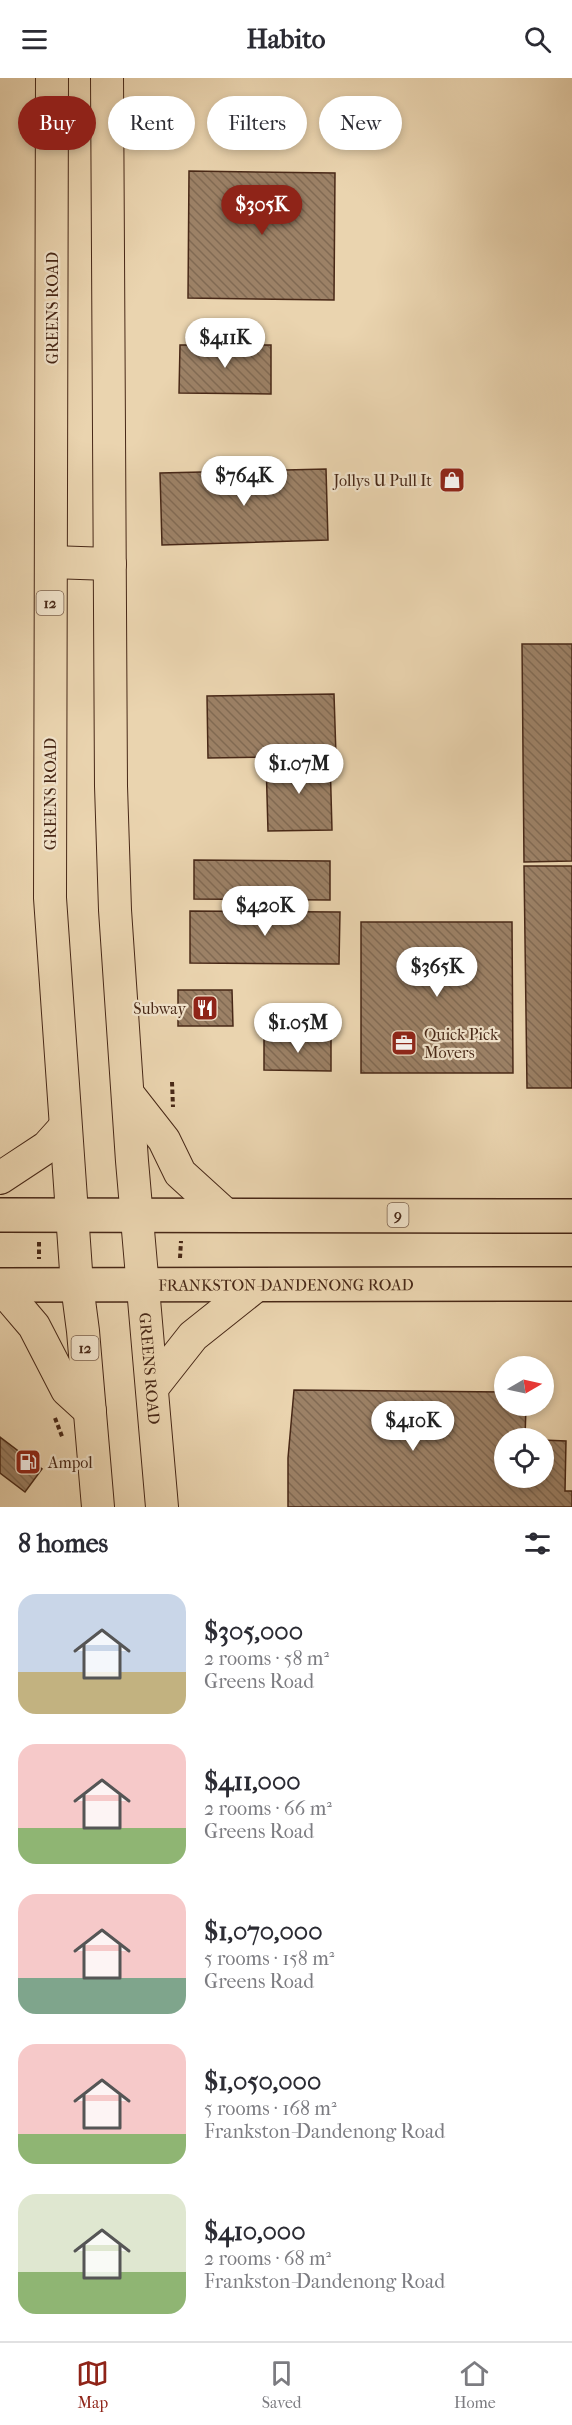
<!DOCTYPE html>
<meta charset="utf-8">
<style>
:root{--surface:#fff;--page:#f2f2f3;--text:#2b2b33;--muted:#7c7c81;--line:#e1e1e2;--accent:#8f2418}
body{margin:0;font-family:"IM FELL French Canon",serif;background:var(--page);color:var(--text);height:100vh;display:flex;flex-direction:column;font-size:22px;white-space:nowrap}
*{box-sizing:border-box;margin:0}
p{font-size:20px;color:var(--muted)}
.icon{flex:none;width:33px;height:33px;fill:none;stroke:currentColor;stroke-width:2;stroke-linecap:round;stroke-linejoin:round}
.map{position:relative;height:1429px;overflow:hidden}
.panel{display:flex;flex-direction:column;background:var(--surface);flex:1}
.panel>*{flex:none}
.banner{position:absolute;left:18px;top:18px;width:537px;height:54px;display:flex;gap:12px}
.needle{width:39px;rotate:81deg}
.fabs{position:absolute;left:494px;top:1278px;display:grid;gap:12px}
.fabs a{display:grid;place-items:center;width:60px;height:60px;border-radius:50%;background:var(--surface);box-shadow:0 3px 9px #0003;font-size:30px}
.price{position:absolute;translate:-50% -51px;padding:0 14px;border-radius:21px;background:#fff;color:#222;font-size:20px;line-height:39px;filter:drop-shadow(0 2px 3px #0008)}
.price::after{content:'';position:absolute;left:50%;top:36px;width:18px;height:14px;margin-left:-9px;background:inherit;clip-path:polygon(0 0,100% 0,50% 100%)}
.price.current{background:var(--accent);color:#fff}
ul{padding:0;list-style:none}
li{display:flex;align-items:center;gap:18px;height:150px;padding:0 18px}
li span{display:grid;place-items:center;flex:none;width:168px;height:120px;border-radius:18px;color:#555}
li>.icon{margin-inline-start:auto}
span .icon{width:72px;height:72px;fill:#fffc;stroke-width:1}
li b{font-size:26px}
h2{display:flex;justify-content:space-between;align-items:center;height:72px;padding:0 18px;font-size:26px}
.pill{padding:0 21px;border-radius:27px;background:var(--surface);box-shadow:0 3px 9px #0003;font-size:21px;line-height:54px}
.pill.current{background:var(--accent);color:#fff}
header{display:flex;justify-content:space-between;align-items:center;height:78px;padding:0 18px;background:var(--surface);font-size:27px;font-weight:800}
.dock{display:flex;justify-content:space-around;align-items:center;height:84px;border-top:2px solid var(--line);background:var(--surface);font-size:16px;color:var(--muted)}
.dock a{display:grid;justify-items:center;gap:3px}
.dock .current{color:var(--accent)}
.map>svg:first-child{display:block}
.building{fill:url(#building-back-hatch);stroke:#482817;stroke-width:1.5}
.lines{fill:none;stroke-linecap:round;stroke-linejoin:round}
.major-casing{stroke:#482817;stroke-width:34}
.highway-casing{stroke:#482817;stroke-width:36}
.path{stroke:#482817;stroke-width:4;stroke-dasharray:4.5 3;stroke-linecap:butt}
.major{stroke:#ead4af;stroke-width:32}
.highway{stroke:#ead4af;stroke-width:33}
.tree{fill:#a08569}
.labels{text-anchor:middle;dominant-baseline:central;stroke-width:4.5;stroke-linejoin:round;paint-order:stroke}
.shield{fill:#f1e3cb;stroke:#7b604d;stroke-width:1.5}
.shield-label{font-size:15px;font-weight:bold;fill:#482817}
.street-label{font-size:16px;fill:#482817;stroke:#f1e3cb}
.poi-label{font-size:16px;fill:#482817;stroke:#f1e3cb;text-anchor:end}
</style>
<header><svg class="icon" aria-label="menu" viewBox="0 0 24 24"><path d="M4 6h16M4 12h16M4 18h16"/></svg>Habito<svg class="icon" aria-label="search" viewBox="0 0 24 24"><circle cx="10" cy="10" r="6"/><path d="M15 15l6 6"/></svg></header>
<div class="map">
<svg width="572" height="1429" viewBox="0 0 572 1429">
<defs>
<pattern id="building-back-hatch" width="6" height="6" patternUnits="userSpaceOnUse" patternTransform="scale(1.5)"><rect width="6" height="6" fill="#9c8166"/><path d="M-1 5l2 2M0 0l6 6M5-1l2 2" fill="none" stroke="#816a53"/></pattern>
</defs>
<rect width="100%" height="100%" fill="#ead4af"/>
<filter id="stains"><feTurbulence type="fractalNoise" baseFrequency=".00333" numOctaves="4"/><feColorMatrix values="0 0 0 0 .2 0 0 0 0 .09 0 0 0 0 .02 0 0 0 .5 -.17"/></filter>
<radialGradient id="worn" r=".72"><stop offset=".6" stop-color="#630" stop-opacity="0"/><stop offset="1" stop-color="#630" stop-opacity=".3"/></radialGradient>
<!-- building -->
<path class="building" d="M189,93L335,95L334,222L188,220Z
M180,267H271V316L179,315Z
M326,391L328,462L162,467L160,395Z
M522,566H572V783L524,784Z
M334,616L336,678L208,680L207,618Z
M330,680L332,752L268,753L266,682Z
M194,782L330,783V822L194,821Z
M524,788H572V1010H527Z
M190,833L340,834L339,886L190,885Z
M361,844H512L513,995H361Z
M178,912H232L233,948H178Z
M264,960L331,961V993L264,992Z
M294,1312L504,1314V1328H526L525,1360H504V1400H543V1362L566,1363L565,1413H572V1429H288V1380Z
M0,1359L42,1391L25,1414L0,1395Z"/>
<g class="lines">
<!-- major casing -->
<g class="major-casing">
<g id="major">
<path d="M52,0L50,820L77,1207L83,1253L98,1429"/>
<path id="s1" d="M107,0L111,708L115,832L132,1083L162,1429"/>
<path d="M51,484L110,486"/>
<path d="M128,1016L164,1062L180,1095L225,1136"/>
<path d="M0,1100L47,1069L65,1049"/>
<path d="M0,1208L34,1248L67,1312L90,1333"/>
<path d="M152,1310L193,1258L257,1207"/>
</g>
</g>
<!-- highway casing -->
<g class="highway-casing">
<g id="highway">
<path d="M0,1137L572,1138"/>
<path id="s2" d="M0,1207L572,1206"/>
</g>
</g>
<!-- path -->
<path class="path" d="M172,1004L173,1029
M39,1164V1181
M180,1180L181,1163
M55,1340L63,1361"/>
<!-- major -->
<use href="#major" class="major"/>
<!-- highway -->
<use href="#highway" class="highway"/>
</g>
<!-- trees -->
<circle class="tree" cx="266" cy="682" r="9"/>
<!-- icons -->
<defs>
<g id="shop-square" transform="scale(1.35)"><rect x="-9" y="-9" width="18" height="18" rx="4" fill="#8f2418" stroke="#f1e3cb"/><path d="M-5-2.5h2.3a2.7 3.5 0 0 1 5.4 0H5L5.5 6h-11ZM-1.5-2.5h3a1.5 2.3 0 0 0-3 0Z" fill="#fff"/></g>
<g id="restaurant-square" transform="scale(1.35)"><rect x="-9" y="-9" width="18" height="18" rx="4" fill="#8f2418" stroke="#f1e3cb"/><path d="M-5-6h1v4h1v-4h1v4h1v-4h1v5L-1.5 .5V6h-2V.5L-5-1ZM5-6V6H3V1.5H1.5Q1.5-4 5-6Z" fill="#fff"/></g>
<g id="office-square" transform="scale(1.35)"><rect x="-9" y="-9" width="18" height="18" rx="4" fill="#8f2418" stroke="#f1e3cb"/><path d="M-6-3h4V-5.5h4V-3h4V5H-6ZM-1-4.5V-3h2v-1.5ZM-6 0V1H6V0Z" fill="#fff"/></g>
<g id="fuel-square" transform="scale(1.35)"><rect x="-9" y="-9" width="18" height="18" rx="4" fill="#8f2418" stroke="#f1e3cb"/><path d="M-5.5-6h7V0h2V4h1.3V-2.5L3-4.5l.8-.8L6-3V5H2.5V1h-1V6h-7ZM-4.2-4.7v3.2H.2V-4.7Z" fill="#fff"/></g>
</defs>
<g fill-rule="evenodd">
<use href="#shop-square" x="452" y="402"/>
<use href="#restaurant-square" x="205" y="930"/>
<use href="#office-square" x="404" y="965"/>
<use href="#fuel-square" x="28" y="1384"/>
</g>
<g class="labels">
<!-- shield labels -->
<g class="shield">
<rect x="36.5" y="513" width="27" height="24" rx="4.5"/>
<rect x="387.5" y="1125" width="21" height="24" rx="4.5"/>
<rect x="71.5" y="1258" width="27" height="24" rx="4.5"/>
</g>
<g class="shield-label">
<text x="50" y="525">12</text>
<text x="398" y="1137">9</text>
<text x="85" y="1270">12</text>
</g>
<!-- street labels -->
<g class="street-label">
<text transform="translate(52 230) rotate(-90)">GREENS ROAD</text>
<text transform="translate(50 716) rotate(-90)">GREENS ROAD</text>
<text stroke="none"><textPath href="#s2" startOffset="286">FRANKSTON-DANDENONG ROAD</textPath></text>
<text stroke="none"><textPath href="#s1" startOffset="1292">GREENS ROAD</textPath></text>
</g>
<!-- poi labels -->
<g class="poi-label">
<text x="432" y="402">Jollys U Pull It</text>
<text x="186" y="930">Subway</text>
<text x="424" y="956" text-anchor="start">Quick Pick<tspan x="424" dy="18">Movers</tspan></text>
<text x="48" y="1384" text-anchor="start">Ampol</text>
</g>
</g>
<rect width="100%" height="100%" filter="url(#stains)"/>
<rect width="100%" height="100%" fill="url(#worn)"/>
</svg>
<div class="fabs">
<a><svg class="needle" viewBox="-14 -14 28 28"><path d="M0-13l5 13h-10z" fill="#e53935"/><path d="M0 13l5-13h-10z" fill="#7c7c81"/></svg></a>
<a><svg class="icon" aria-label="locate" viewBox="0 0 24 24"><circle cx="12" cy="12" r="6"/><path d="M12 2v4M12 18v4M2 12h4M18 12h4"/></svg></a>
</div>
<b class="price current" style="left:262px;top:158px">$305K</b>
<b class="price" style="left:225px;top:291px">$411K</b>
<b class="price" style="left:244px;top:429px">$764K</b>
<b class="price" style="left:299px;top:717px">$1.07M</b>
<b class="price" style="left:265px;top:859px">$420K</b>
<b class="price" style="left:437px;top:920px">$365K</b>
<b class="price" style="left:298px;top:976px">$1.05M</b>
<b class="price" style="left:413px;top:1374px">$410K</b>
<div class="banner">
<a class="pill current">Buy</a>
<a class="pill">Rent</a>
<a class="pill">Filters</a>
<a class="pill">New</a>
</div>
</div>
<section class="panel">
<h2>8 homes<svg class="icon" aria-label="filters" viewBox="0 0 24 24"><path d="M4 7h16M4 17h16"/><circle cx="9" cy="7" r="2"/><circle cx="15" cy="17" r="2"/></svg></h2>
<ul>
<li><span style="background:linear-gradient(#c9d6e8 65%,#c2b280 0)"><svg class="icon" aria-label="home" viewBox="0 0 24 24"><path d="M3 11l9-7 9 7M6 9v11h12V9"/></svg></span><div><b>$305,000</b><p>2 rooms · 58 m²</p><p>Greens Road</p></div></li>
<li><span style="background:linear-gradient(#f6c9c9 70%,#8fb573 0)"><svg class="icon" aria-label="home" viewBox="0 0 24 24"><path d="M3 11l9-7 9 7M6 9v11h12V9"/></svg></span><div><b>$411,000</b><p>2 rooms · 66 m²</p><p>Greens Road</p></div></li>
<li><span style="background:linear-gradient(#f6c9c9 70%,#7fa58c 0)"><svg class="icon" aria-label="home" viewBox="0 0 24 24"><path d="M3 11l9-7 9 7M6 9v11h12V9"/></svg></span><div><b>$1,070,000</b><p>5 rooms · 158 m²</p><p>Greens Road</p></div></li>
<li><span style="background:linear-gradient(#f6c9c9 75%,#8fb573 0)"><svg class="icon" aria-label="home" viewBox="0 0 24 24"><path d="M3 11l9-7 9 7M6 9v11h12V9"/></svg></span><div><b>$1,050,000</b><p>5 rooms · 168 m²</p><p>Frankston-Dandenong Road</p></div></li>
<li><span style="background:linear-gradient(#dfe7d0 65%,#8fb573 0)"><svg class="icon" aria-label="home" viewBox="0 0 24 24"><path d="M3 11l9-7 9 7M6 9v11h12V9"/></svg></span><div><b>$410,000</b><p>2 rooms · 68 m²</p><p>Frankston-Dandenong Road</p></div></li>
</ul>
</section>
<nav class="dock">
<a class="current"><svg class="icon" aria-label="map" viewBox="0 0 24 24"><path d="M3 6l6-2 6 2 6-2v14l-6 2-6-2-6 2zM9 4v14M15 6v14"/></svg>Map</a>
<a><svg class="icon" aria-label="saved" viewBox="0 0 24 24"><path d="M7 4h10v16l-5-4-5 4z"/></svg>Saved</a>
<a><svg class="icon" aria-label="home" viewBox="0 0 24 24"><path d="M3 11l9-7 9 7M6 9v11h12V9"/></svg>Home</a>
</nav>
